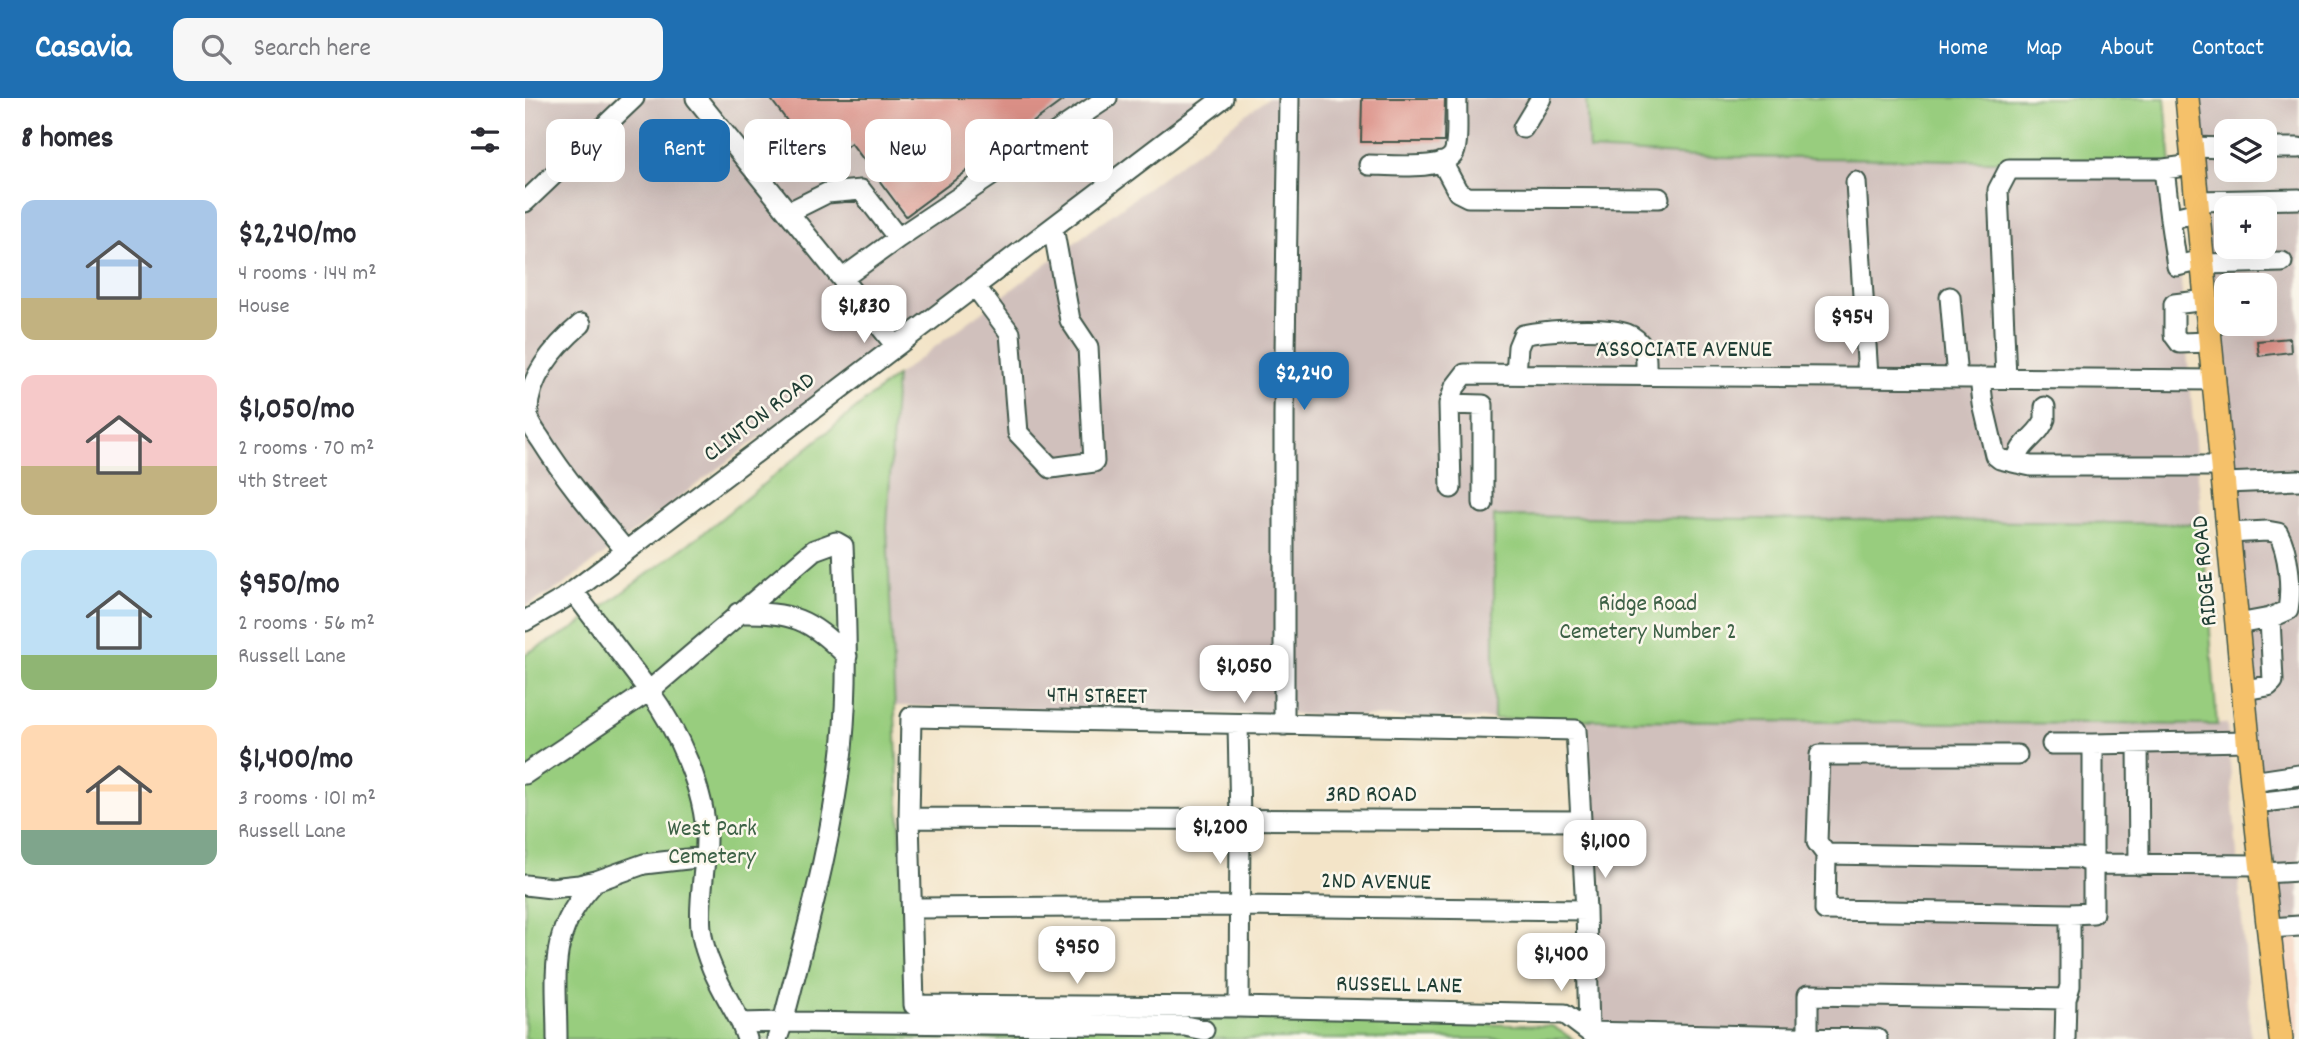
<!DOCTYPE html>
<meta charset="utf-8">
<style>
:root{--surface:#fff;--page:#f7f7f7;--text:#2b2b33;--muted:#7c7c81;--accent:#1f6fb2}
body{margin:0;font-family:Dekko,sans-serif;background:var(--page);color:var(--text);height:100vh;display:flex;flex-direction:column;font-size:26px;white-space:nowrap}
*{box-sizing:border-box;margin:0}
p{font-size:23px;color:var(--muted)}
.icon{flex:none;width:38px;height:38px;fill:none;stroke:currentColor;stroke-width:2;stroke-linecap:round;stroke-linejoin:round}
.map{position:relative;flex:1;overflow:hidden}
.details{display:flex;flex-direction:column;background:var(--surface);width:525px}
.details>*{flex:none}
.banner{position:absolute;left:21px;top:21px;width:665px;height:63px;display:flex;gap:14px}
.buttons{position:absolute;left:1689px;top:21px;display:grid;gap:14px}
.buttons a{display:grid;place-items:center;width:63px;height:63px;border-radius:14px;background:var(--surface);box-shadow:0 7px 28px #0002;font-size:35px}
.price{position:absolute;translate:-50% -60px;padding:0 16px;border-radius:14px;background:#fff;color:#222;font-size:23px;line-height:46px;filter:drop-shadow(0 2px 4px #0008)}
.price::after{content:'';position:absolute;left:50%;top:42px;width:21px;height:16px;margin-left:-10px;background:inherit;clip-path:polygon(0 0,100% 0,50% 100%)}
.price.selected{background:var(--accent);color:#fff}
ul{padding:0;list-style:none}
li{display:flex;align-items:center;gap:21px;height:175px;padding:0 21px}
li span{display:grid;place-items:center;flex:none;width:196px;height:140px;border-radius:14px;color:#555}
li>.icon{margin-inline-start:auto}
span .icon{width:84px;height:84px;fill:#fffc;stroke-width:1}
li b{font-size:30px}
h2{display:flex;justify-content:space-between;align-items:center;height:84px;padding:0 21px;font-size:30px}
.chip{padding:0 24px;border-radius:14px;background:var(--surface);box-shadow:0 7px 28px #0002;font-size:24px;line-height:63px}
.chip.selected{background:var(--accent);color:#fff}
header{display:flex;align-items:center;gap:42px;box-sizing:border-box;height:98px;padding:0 35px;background:var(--accent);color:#fff}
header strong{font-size:33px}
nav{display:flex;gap:38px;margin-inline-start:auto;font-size:24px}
.search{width:490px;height:63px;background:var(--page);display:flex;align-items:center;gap:18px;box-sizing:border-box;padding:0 24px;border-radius:14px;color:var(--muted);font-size:26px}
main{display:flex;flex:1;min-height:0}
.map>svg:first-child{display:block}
.built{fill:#f4d3c0}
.industrial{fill:#d0c0bc;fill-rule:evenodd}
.green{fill:#98cd7e;stroke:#5c8559;stroke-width:2}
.building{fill:#db9087}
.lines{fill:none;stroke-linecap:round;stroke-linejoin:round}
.minor-casing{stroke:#3f564a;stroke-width:23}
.major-casing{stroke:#3f564a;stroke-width:26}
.minor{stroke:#fff;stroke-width:19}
.major{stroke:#f5c16b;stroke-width:23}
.labels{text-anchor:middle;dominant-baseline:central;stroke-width:5;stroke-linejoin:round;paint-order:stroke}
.street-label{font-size:24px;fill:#1f3d34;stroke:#fbf7ec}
.park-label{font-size:24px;fill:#3d6146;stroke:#fbf7ec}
</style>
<header>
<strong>Casavia</strong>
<div class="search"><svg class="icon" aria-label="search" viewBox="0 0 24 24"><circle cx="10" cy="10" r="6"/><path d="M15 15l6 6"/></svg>Search here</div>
<nav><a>Home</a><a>Map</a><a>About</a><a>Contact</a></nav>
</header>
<main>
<section class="details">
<h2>8 homes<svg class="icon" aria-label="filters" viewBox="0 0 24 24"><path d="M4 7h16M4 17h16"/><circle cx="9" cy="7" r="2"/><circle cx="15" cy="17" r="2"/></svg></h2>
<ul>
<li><span style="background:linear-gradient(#a9c7e8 70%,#c2b280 0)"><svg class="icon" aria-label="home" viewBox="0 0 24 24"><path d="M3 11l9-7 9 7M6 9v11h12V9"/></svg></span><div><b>$2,240/mo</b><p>4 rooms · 144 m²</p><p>House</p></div></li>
<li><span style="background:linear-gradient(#f6c9c9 65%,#c2b280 0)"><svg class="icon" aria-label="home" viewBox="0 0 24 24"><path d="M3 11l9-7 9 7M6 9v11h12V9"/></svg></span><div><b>$1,050/mo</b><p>2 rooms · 70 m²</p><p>4th Street</p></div></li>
<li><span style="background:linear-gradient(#bfe0f5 75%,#8fb573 0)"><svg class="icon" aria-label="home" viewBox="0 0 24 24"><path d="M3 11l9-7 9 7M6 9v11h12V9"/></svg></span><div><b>$950/mo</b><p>2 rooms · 56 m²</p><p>Russell Lane</p></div></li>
<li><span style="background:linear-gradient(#ffd9b3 75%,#7fa58c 0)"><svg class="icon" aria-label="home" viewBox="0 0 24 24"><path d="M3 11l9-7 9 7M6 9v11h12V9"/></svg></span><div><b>$1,400/mo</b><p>3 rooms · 101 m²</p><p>Russell Lane</p></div></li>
</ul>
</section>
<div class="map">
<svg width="1774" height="941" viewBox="0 0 1774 941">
<rect width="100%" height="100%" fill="#fbf7ec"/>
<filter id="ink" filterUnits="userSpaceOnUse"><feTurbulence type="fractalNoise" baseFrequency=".0143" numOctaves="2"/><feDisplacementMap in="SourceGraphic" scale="14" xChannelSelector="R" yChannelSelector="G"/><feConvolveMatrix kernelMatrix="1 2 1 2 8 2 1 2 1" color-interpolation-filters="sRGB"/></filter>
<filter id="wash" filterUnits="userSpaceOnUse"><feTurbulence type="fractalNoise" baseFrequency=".00686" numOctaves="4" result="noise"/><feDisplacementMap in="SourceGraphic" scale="28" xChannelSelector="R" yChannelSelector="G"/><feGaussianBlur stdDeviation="1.57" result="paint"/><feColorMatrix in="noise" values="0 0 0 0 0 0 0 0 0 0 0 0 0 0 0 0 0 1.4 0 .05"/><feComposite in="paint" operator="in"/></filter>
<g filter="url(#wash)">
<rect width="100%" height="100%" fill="#f3e4c8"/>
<!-- built -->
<path class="built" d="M1744,830L1774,831V941H1756Z"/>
<!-- industrial -->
<path class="industrial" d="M0,0H685L37,488L0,509Z
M743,0H1061L1064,53L1191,59L1389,61L1646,68L1677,426L969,418V621L370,608L362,430L371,278Z
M1662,0H1774V831L1744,830ZM1701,33H1740V72H1701ZM1701,110H1740V149H1701ZM1701,187H1740V226H1701Z
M1062,621L1702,626L1726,941H1075Z"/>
<!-- green -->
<path class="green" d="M1061,0H1640L1646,68L1389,61L1191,59L1064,52Z
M371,278L362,430L383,913L1027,928L1048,941H0V556L48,531L182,432Z
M969,418L1677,426L1692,627L969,621Z"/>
<g id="blocks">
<!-- building -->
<path class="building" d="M245,0H541L381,118L326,45L295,67Z
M837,0H920L919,44H836Z
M1765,240L1766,254L1734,258L1732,243Z"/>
</g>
</g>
<g filter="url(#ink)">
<use href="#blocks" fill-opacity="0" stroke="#3f564a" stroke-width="2"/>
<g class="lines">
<!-- minor casing -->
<g class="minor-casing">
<path id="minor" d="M171,0L371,248
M998,30L1016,0
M1667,49L1701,50
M1740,50H1774
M917,64L933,94L943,99L1134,100
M844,67C862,67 921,73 929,55C934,43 931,14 932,0
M1668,67L1639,71L1645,121L1673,114
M1331,84L1343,279
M1672,103L1774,101
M0,104L109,0
M264,114L302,95L336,92L373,140
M1645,121L1652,168L1678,162
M1679,166L1757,164
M318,180L373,140L582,0
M450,188L485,235L493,335L526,370L569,364L563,249L545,222L528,129
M1425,199L1432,280
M1682,202L1649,206V237L1655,245L1686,244
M56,226C30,248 0,282 3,320C5,327 12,336 16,342C41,382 71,417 101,453
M991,276L993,249L998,237C1019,232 1081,228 1102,236C1108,238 1115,244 1118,250C1122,257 1121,268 1121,277
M1455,280L1458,306L1470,357L1475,361L1492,365
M1481,280L1473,92L1484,71H1639
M924,306L958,307V405
M1520,309C1520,313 1520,317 1520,321C1515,338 1492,345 1492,365L1506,368H1698
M1700,385L1774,382
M926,390L924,306L930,289L940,276L1690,282
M1704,435L1742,433L1753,435C1764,455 1767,490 1763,512L1745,520L1713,526
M213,515C268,514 283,520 322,558
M0,523L38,501L698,0
M1719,592L1743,588L1748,583L1745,520
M713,627L715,722L714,909
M759,627V316L764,0
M1723,643L1568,646V766L1737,767
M1613,645L1614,767
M1527,646H1568
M0,676L124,593L48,493
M1727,684L1774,677
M1729,705L1774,700
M384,720L1056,723
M1301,756L1292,744L1295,657H1492
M1737,775L1774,773
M0,787L26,790L54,787L71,783L119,766L180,759
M388,810L716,808L1061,812
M1744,830L1774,828
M1541,901L1545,888V816L1568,815V766L1555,760L1301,756L1300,812L1545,816
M216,925C200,895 180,865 176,831C173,801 181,771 181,741C181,693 152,631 124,593L289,452L311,444L318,448C321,516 324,584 317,651C307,744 281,834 258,924L660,928L679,932
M1064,934L1061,812L1051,632L386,619L384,720L389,907L714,909L1040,916L1064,934L1352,941
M1283,939V897L1541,901L1540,941
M32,941C32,876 21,834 71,783
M222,941L216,925L258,924L252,941"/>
</g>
<!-- major casing -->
<g class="major-casing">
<path id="major" d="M1662,0L1727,684L1756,941"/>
</g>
<!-- minor -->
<use href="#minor" class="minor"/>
<!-- major -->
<use href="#major" class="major"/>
</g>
</g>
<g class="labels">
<!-- street labels -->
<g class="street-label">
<text x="1159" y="253">ASSOCIATE AVENUE</text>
<text transform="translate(235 320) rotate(-37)">CLINTON ROAD</text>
<text transform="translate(1681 473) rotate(-95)">RIDGE ROAD</text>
<text transform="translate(572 599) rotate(1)">4TH STREET</text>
<text x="846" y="698">3RD ROAD</text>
<text transform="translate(851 785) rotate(1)">2ND AVENUE</text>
<text transform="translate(874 888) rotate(1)">RUSSELL LANE</text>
</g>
<!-- park labels -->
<g class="park-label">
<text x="1123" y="507">Ridge Road<tspan x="1123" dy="28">Cemetery Number 2</tspan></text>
<text x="187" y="732">West Park<tspan x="187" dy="28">Cemetery</tspan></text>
</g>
</g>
</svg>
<div class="buttons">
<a><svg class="icon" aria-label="layers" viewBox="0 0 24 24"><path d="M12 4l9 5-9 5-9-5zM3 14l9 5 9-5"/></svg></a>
<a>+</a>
<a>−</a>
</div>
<b class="price" style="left:339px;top:247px">$1,830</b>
<b class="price" style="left:1327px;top:258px">$954</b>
<b class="price selected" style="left:779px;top:314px">$2,240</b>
<b class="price" style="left:719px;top:607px">$1,050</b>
<b class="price" style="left:695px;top:768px">$1,200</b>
<b class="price" style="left:1080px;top:782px">$1,100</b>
<b class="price" style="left:552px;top:888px">$950</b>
<b class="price" style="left:1036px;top:895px">$1,400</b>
<div class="banner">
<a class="chip">Buy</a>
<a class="chip selected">Rent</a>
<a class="chip">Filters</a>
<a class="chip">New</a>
<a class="chip">Apartment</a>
</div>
</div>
</main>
